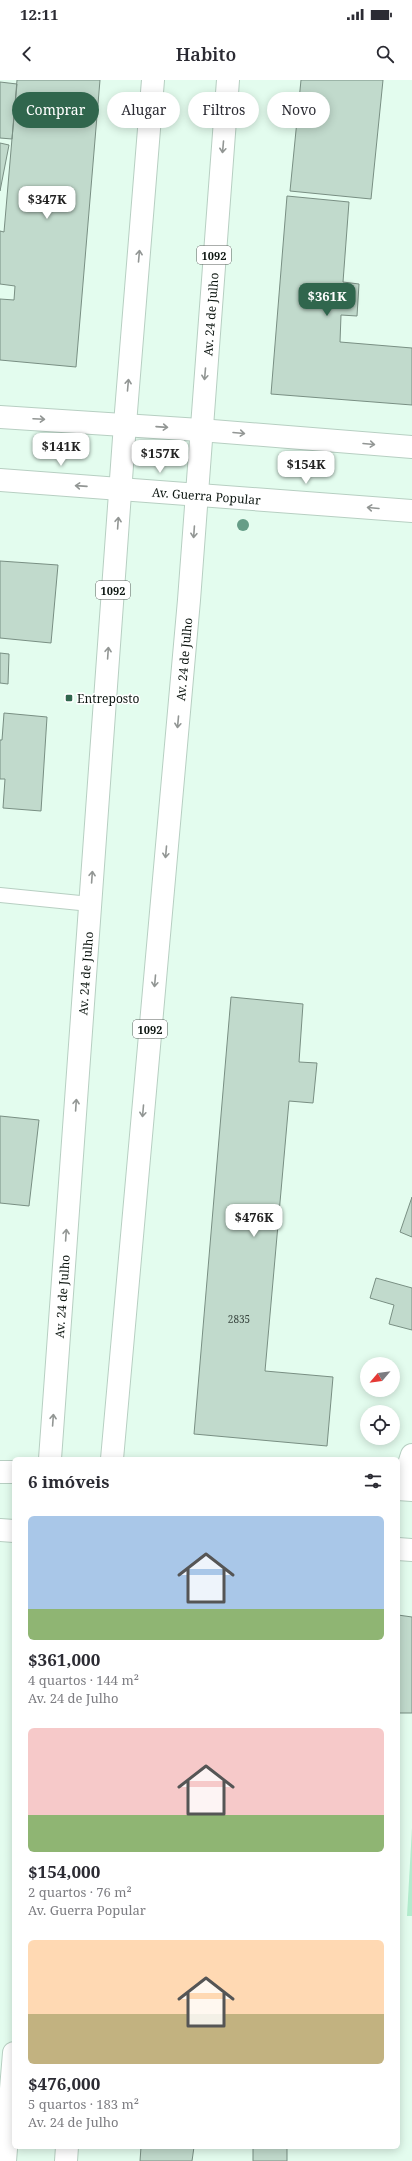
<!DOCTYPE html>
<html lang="pt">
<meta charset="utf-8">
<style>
:root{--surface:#fff;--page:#f7f7f7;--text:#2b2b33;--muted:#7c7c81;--accent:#30664d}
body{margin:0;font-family:"Noto Serif",serif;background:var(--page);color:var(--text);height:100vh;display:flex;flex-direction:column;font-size:15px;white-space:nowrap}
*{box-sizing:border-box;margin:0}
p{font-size:13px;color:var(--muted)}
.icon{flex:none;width:22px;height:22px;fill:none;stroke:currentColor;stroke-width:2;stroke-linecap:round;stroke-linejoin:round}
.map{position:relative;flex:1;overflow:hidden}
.drawer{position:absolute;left:12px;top:1377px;width:388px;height:692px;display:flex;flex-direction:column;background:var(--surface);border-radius:6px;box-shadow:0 2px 10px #0003}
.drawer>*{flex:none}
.banner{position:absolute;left:12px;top:12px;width:388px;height:36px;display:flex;gap:8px}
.needle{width:26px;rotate:241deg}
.tools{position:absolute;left:360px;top:1277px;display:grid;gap:8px}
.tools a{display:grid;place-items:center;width:40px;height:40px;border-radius:50%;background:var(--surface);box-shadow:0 2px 10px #0003;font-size:20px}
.price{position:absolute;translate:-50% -34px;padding:0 9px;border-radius:8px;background:#fff;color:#222;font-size:13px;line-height:26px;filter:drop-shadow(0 1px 2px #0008)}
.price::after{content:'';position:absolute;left:50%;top:24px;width:12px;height:9px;margin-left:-6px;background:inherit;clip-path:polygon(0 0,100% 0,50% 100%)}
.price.on{background:var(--accent);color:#fff}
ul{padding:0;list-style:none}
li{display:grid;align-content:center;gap:8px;height:212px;padding:0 16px}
li span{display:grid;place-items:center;height:124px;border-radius:6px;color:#555}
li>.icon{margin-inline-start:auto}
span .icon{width:72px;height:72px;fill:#fffc;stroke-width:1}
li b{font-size:17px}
h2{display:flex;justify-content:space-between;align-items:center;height:48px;padding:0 16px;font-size:17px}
.pill{padding:0 14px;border-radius:18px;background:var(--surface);box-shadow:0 2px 10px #0003;font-size:14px;line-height:36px}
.pill.on{background:var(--accent);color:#fff}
.status{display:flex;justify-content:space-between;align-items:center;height:28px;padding:0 20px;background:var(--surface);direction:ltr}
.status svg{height:11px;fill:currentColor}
header{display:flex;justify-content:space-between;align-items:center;height:52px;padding:0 16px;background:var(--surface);font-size:18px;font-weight:600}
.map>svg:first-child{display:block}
.green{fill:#b2ebcd}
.building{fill:#c1dacc;stroke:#798f83}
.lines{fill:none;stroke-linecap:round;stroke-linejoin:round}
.service-casing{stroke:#b7cfc2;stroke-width:16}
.minor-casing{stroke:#b7cfc2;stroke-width:24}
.tertiary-casing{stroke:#b7cfc2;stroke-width:24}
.secondary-casing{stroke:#b7cfc2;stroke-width:24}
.primary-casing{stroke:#b7cfc2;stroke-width:24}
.service{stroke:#fff;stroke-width:14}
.minor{stroke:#fff;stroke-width:22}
.tertiary{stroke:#fff;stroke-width:22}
.secondary{stroke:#fff;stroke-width:22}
.primary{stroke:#fff;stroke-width:22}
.tree{fill:#669d87}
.oneway{stroke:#929694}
.poi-dot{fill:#30664d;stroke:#fff;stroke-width:1.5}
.labels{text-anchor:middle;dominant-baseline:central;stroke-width:3;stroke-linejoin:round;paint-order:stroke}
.number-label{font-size:10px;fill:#3a4740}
.shield{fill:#fff;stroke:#565c58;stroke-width:1}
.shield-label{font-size:11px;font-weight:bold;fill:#0d1611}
.street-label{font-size:12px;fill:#0d1611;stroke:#fff}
.poi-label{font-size:12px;fill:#0d1611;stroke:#fff;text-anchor:start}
</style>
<div class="status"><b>12:11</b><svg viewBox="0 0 49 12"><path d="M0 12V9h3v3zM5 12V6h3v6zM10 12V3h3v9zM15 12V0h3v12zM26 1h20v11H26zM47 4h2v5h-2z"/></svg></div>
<header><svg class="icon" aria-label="back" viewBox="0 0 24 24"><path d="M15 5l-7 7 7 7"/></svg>Habito<svg class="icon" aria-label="search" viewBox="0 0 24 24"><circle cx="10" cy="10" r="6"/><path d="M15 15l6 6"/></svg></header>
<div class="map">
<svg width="412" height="2081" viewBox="0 0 412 2081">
<rect width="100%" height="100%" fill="#e3fcee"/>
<!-- green -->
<path class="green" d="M412,1748V1836H407Z"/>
<!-- building -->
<path class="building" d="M17,0H100L76,287L0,280V219L14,220L15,206L0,204V151L4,152Z
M301,0H383L371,119L290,111Z
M0,2L17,4L12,59L0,58Z
M0,63L9,65L0,111Z
M287,116L349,122L343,202L359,204L357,236L341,235L340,262L412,268V325L271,314Z
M0,481L58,485L51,563L0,558Z
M0,573L9,574L8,604L0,603Z
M4,633L47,637L41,731L3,728L5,699H0V660H2Z
M231,917L303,924L299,982L317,983L313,1023L289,1021L265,1291L333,1297L327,1366L194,1354Z
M0,1036L39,1040L29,1126L0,1123Z
M412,1117V1157L400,1152Z
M376,1198L412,1208V1250L389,1244L394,1225L370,1218Z
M398,1535L412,1537V1633H398Z
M141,2067H194L192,2081H140Z
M253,2067H287V2081H253Z"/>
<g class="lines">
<!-- service casing -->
<g class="service-casing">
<path id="service" d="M0,815L90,824"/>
</g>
<!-- minor casing -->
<g class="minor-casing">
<path id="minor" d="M401,1409L412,1375"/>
</g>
<!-- tertiary casing -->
<g class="tertiary-casing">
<path id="tertiary" d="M0,1392H14
M398,1409L412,1410
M0,1450L14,1451
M398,1469L412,1470"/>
</g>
<!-- secondary casing -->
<g class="secondary-casing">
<g id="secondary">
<path d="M0,337L200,350L412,367"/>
<path id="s1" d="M0,400L412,431"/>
</g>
</g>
<!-- primary casing -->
<g class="primary-casing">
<g id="primary">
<path id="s2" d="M50,1379L125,344L153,0"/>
<path id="s3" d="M112,1379L189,520L228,0"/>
<path d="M5,2081L14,1973"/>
<path d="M66,2081L67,2067"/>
</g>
</g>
<!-- service -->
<use href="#service" class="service"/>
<!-- minor -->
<use href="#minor" class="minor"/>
<!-- tertiary -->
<use href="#tertiary" class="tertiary"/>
<!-- secondary -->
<use href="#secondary" class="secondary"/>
<!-- primary -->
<use href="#primary" class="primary"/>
</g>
<!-- trees -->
<circle class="tree" cx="243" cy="445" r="6"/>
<!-- one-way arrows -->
<defs><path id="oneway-shaft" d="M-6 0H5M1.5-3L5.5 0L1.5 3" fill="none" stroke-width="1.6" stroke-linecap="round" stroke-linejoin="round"/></defs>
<g class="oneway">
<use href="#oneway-shaft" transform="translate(223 67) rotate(95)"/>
<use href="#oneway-shaft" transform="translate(139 176) rotate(-85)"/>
<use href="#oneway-shaft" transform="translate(205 294) rotate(95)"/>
<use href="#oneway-shaft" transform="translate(128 305) rotate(-85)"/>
<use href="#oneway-shaft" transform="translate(39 339) rotate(3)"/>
<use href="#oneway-shaft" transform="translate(162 347) rotate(4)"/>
<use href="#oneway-shaft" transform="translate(239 353) rotate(5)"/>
<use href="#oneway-shaft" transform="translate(369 364) rotate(5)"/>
<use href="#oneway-shaft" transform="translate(81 406) rotate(-176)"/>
<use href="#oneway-shaft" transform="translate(373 428) rotate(-175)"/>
<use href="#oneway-shaft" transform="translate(118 443) rotate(-86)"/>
<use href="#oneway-shaft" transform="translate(194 452) rotate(94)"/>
<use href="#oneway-shaft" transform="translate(108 573) rotate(-86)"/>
<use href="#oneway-shaft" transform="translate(178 642) rotate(95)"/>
<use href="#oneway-shaft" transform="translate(166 772) rotate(95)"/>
<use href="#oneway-shaft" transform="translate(92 797) rotate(-86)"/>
<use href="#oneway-shaft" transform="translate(155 901) rotate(95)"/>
<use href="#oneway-shaft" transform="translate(76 1025) rotate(-86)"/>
<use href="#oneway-shaft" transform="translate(143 1031) rotate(95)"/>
<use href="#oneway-shaft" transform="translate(66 1155) rotate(-86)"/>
<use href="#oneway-shaft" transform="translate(53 1340) rotate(-86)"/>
</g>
<!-- markers -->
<rect class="poi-dot" x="65" y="614" width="8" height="8" rx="2"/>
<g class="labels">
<!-- number labels -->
<g class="number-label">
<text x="239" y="1239">2835</text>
</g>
<!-- shield labels -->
<g class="shield">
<rect x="197" y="166" width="34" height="18" rx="3"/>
<rect x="96" y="501" width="34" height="18" rx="3"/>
<rect x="133" y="940" width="34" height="18" rx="3"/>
</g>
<g class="shield-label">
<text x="214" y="175">1092</text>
<text x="113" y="510">1092</text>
<text x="150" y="949">1092</text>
</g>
<!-- street labels -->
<g class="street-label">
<text stroke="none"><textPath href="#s3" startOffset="1149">Av. 24 de Julho</textPath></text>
<text stroke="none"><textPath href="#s1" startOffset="207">Av. Guerra Popular</textPath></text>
<text stroke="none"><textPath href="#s3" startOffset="803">Av. 24 de Julho</textPath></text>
<text stroke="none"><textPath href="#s2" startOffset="487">Av. 24 de Julho</textPath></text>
<text stroke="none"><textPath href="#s2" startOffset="163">Av. 24 de Julho</textPath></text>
</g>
<!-- poi labels -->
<g class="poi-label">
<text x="77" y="618">Entreposto</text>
</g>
</g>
</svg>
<div class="tools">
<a><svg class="needle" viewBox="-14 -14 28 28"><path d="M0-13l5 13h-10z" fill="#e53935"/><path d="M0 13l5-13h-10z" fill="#7c7c81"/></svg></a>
<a><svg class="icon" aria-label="locate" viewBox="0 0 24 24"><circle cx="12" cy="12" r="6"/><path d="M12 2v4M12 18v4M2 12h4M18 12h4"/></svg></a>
</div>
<b class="price" style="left:47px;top:140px">$347K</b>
<b class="price on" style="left:327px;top:237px">$361K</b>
<b class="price" style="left:61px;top:387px">$141K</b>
<b class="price" style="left:160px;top:394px">$157K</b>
<b class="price" style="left:306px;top:405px">$154K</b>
<b class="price" style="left:254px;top:1158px">$476K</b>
<div class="banner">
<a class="pill on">Comprar</a>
<a class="pill">Alugar</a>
<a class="pill">Filtros</a>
<a class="pill">Novo</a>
</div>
<section class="drawer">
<h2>6 imóveis<svg class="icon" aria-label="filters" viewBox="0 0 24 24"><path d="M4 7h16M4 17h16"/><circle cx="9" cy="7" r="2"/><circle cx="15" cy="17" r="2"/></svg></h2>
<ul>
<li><span style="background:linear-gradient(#a9c7e8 75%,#8fb573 0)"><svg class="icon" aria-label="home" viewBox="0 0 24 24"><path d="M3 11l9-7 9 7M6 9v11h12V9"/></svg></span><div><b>$361,000</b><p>4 quartos · 144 m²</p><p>Av. 24 de Julho</p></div></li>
<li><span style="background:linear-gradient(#f6c9c9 70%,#8fb573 0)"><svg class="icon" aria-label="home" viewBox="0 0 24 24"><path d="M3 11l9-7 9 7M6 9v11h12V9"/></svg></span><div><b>$154,000</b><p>2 quartos · 76 m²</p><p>Av. Guerra Popular</p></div></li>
<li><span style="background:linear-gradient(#ffd9b3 60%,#c2b280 0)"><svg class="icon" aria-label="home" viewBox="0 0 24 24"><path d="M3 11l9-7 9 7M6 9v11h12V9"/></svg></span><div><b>$476,000</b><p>5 quartos · 183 m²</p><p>Av. 24 de Julho</p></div></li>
</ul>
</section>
</div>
